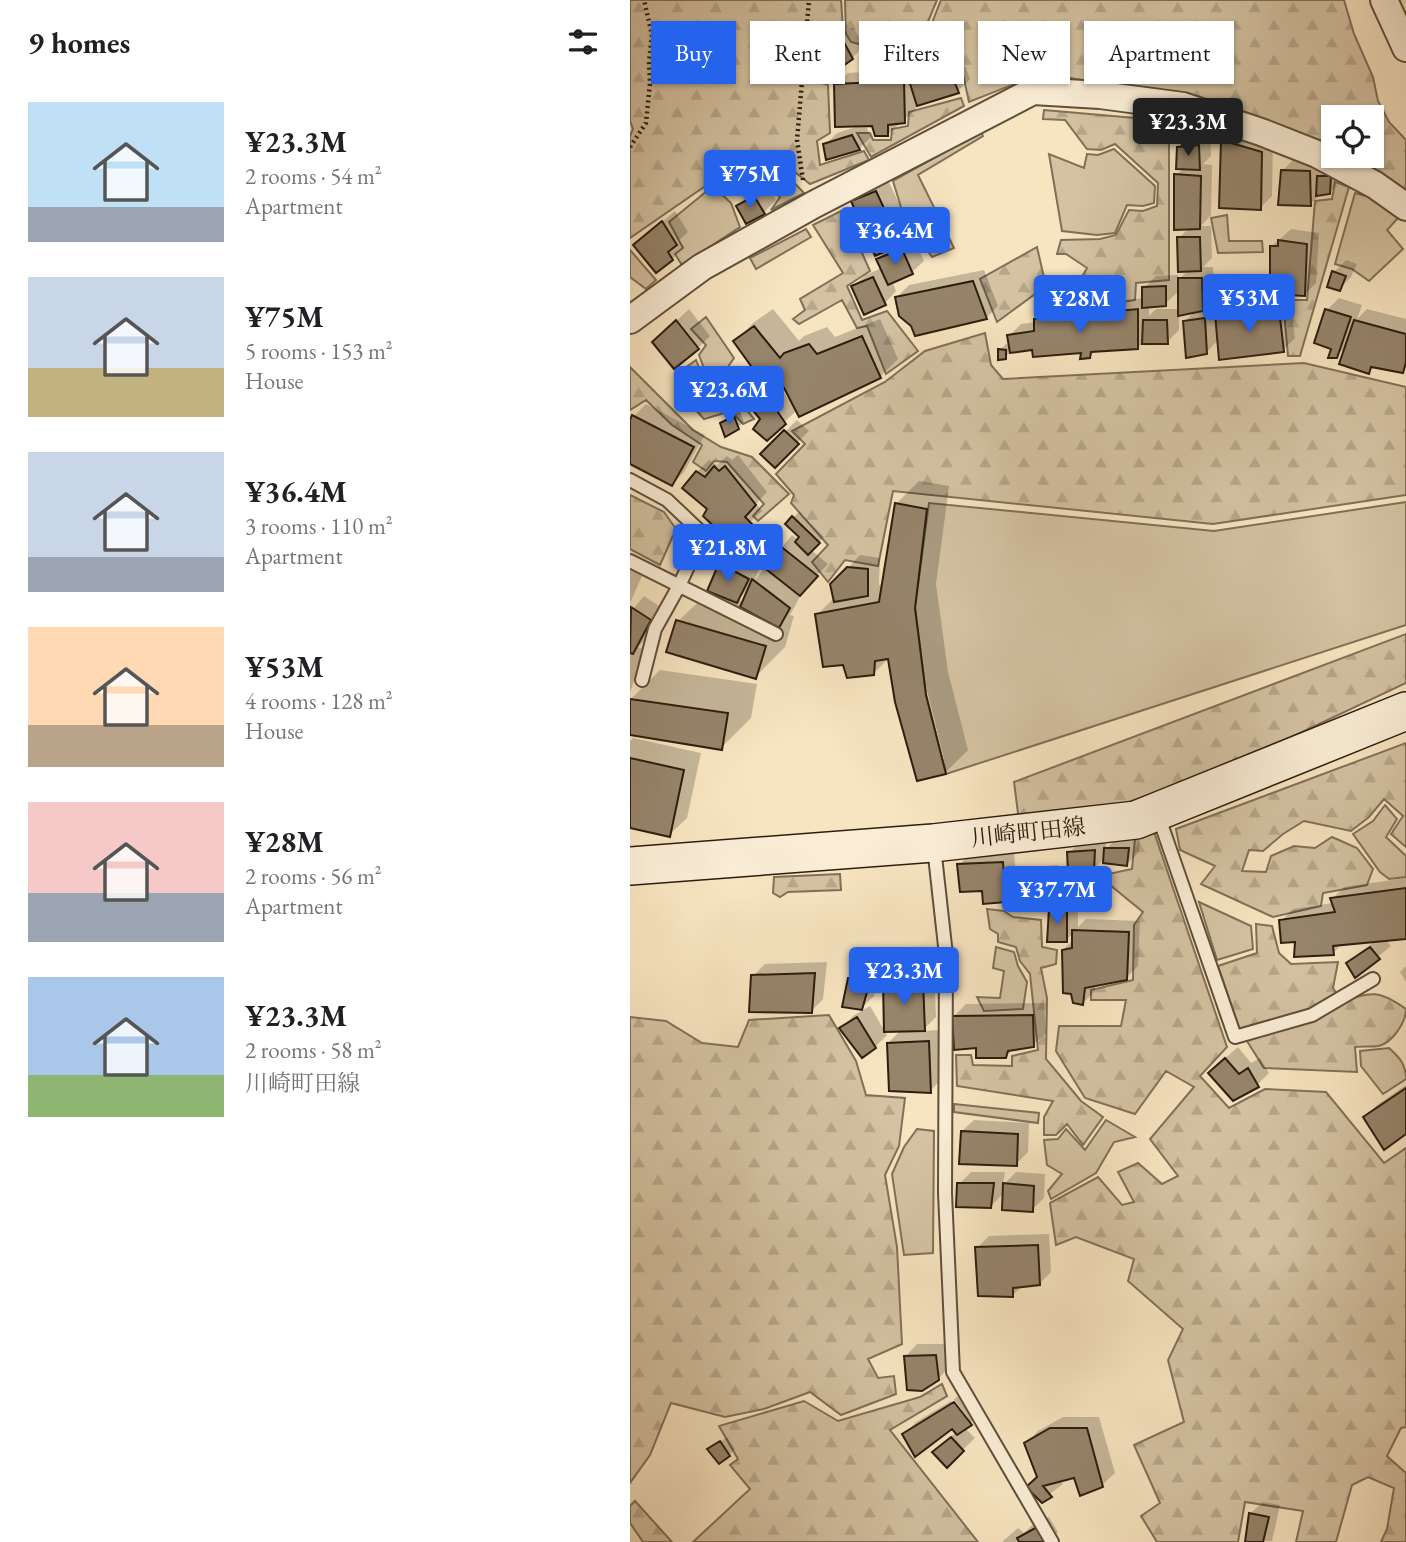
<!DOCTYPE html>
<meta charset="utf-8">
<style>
:root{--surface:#fff;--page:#f2f2f2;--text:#202124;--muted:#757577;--accent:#2563eb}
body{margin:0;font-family:"EB Garamond","Noto Serif JP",serif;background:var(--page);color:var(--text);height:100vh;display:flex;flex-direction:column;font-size:26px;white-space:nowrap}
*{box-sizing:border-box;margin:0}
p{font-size:23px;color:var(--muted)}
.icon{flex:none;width:38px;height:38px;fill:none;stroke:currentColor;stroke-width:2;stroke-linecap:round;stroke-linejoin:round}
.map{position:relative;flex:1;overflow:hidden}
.sheet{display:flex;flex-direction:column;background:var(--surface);width:630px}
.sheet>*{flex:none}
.guide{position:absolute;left:21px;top:21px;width:649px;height:63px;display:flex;gap:14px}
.buttons{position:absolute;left:691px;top:105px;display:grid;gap:14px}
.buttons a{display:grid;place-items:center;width:63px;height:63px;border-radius:0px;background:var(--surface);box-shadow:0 2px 5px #0004;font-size:35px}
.price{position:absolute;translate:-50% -60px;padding:0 16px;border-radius:7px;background:var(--accent);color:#fff;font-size:23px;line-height:46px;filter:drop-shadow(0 2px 4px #0008)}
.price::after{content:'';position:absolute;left:50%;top:42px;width:21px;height:16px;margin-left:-10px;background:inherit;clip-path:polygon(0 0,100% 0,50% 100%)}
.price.on{background:#222;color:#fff}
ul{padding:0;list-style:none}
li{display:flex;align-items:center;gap:21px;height:175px;padding:0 28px}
li span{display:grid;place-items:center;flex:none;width:196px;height:140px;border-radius:0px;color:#555}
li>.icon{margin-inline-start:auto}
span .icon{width:84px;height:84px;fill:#fffc;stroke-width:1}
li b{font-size:30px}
h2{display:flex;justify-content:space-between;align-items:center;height:84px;padding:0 28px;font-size:30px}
.pill{padding:0 24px;border-radius:0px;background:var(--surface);box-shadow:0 2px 5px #0004;font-size:24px;line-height:63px}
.pill.on{background:var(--accent);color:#fff}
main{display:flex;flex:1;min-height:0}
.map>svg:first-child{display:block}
.green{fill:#d4c2a2;stroke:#807058;stroke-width:2}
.forest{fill:url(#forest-firs);stroke:#807058;stroke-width:2}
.shadow{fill:#0003;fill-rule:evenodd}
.building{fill:#96846b;stroke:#2c1d0f;stroke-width:2}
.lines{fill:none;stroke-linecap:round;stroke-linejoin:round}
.lane-casing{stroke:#5f4f3b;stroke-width:16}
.street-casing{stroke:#5f4f3b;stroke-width:30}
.secondary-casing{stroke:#2c1d0f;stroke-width:40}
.path{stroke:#2c1d0f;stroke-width:4.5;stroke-dasharray:2 3.5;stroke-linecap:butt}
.lane{stroke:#faedd6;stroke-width:12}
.street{stroke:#faedd6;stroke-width:26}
.secondary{stroke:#faedd6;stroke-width:37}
.labels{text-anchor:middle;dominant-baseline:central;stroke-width:5;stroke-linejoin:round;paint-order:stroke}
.street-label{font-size:23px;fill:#2c1d0f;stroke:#faedd6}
</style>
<main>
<section class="sheet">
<h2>9 homes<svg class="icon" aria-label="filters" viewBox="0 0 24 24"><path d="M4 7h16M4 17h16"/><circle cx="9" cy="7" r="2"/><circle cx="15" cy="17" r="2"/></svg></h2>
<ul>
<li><span style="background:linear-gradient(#bfe0f5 75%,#9aa5b1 0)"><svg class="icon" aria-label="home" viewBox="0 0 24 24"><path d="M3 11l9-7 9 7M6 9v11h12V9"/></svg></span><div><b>¥23.3M</b><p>2 rooms · 54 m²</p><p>Apartment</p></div></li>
<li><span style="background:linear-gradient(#c9d6e8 65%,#c2b280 0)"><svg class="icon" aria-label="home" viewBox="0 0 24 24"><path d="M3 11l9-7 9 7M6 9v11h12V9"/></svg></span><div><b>¥75M</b><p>5 rooms · 153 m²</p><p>House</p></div></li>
<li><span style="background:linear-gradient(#c9d6e8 75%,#9aa5b1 0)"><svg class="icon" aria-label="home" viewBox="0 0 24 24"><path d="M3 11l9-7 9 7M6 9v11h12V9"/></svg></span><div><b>¥36.4M</b><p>3 rooms · 110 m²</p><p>Apartment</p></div></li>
<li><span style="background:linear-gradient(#ffd9b3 70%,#b9a48a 0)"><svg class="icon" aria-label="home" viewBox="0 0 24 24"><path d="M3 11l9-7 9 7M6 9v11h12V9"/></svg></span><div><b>¥53M</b><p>4 rooms · 128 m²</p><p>House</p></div></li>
<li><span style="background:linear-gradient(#f6c9c9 65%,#9aa5b1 0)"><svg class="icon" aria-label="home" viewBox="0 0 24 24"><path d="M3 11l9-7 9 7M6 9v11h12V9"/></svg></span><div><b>¥28M</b><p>2 rooms · 56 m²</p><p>Apartment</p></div></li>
<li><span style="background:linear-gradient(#a9c7e8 70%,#8fb573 0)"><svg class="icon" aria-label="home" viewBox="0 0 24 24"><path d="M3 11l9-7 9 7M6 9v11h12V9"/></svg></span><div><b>¥23.3M</b><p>2 rooms · 58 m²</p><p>川崎町田線</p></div></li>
</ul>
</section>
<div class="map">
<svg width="776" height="1542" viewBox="0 0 776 1542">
<defs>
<pattern id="forest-firs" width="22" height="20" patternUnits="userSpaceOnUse" patternTransform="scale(1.75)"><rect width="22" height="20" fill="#d4c2a2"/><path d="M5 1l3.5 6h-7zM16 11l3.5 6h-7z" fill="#b6a68a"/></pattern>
</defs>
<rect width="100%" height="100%" fill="#f7e4c0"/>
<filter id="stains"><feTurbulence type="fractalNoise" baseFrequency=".00286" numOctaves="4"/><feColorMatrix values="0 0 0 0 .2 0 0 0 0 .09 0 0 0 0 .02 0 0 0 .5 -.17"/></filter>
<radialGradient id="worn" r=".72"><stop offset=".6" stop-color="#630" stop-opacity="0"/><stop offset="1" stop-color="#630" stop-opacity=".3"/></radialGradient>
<!-- green -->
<path class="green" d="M351,132L353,136L288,175L324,248L302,257L275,220L263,181Z
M484,149L525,186L524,203L513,206L497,205L485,233L467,235L432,231L419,154L454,168L457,154L468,155Z
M151,169L174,193L141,210L150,197L140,185Z
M83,186L101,203L110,227L52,265L45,254L53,248L39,222Z
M725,193L749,200L768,218L757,230L773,249L739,281L722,269L705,264Z
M597,215L599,241H632L633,252L588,253L581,218Z
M176,229L181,237L126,269L120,258Z
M0,250L26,280L16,289L0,277Z
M76,317L104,358L91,377H82L75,371L69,355L76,345L61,329Z
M776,502V625L316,774L296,695L285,608L299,503L584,531Z
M755,805L767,819L756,837L776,856V877L759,879L750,872L723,834L743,821Z
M569,902L621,926L623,949L587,960Z
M366,947L384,952L388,966L397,982L393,1009L354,1011L347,997L370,998L374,971L363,968Z
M759,1048C769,1057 776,1064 776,1079L753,1094L731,1066L730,1051Z
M324,1104L409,1113L408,1123L324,1112Z
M476,1120L505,1137L484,1142L466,1173L421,1199L418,1191L432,1174L417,1165L414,1140L428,1139L436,1129L455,1150Z
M287,1129L304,1131L303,1253L274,1255L262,1174L274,1147Z"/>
<!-- forest -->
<path class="forest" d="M0,0H211L213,30L175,55L188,82L198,85L200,133L187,141L190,165L234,151L239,160L180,184L151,161L119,174L100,169L0,238V136L3,129L0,121Z
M215,0H307L292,36L263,49L249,35L232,45L221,42L216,34Z
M311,0H714L724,34L743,77L748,101L759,122L776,140V196L719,156H742V117H704L703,146L577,102L412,73L339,102L324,34L298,33Z
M331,98L334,106L241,157L227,133H240L243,140H261L262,129L278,126L279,112Z
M414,110L539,121V280L506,283L505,300L487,303L483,292L444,291L457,268L436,254H427L431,240L470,239L486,235L499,210L513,211L527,206L528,183L485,144L471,150L457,149L435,120L413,119Z
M705,182L719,187L670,356H658L653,300H677L685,201L702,199Z
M213,210L240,271L217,286L232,320L257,311L288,351L256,374L237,326L227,328L212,300L169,324L163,319L175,310L170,299L213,273L183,225Z
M407,247L416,286L367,322L350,279Z
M355,333L361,365L373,379L674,363L776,387V495L583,524L263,491L248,566L215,560L198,582L182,562L198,545L161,503L164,495L146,474L175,444L162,431L255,382L295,351Z
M66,360C72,376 76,382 93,381L107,367L124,389L111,403L124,419L113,424L101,411L74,419L48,391L60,376L55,368Z
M0,367L63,430L91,447L122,457L159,494L128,521L123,516L134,504L97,462L84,461L76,471L63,462L72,445L42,425L16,400L0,410Z
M0,495L34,512L46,529L30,565L0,549Z
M776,634V683L602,765L485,807L389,821L384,782Z
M776,743V847L761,834L773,816L754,799L739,817L721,831L674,821L653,834L633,851L619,850L612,871L636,872L641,856L664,846L685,848L702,837L727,848L743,869L737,885L693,893L691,906L643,917L571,884L585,866L550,850L546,829Z
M524,832L597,1047L570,1076L599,1108L635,1089L696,1092L754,1163L776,1148V1427L771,1428L757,1456L776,1473V1542H751L757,1529L764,1488L738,1477L722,1485L706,1542H666L673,1511L615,1502L608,1542H527L511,1516L530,1503L504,1445L554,1422L538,1360L553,1329L498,1281L504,1259L446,1237L426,1245L420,1203L468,1177L492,1205L504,1202L488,1172L508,1163L532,1184L548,1176L520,1139L564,1087L536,1071L505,1114L455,1098L426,1051L429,1026H491L496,1000H461V990L503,980L504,925L513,912L469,876L502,869L505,839Z
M210,874L211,890L158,892L150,897L143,893L144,877Z
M357,909L374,911L383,917L411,920L412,947L427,950L426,964L411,968L417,998L416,1059L451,1101L473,1117L453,1145L437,1124L426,1135H414V1117L423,1101L327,1086L326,1055H341L343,1065L382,1066V1056L408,1050L400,974L390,961L386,947L368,942V934L360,929Z
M626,924L642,926L649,953L661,964L708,962L703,988L712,1002C742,991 749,990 776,1009C776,1022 763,1042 749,1046C742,1047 733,1046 725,1047L727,1072L634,1068L610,1030L588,966L627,953Z
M199,1015L226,1061L236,1095L275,1098L269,1146L255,1175L267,1247L272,1344L238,1359L248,1378L264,1376L266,1394L211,1415L180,1392L134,1409L95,1417L41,1403L20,1455L0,1483V1017L36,1021L72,1043L108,1047L119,1020Z
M312,1384L317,1396L260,1430L348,1542H63L120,1489L100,1465L108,1459L89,1426L174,1401L208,1421L290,1397Z
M5,1501L42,1542H13L0,1523V1506Z"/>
<!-- shadow -->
<path class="shadow" d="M223,27L234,46L222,58L183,57L195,45Z
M329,52L340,79L328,91L286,104V109L257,135L244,124H235L241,137L229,149L198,158L195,145L207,133L229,126L206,85L218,73L284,69L291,62Z
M605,129L643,140L642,196L630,208L591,206L593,140Z
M580,134L581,156L573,164L582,165L581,215L571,226H581L582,258L573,267H583L584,297L573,309L587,307V314L599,302L660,298L665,338L653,350L589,339L576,353L555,321L565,311L549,314V330L537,342H513L508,348L466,350L459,357L454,351L403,348L382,351L375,357L370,350L376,344L380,345L379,336L391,324L406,322L418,308L514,298V288L526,276L548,275V281L558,270L549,238L559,228L546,175L554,168L548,148L560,136ZM550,290V309H526L519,316V306L535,304Z
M664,159L691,160L692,174L695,172L705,171V187L699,193L691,194L680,204L652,171Z
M258,180L282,231L269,244L284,238L294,261L282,272L262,281L266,291L255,303L223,287L235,275L252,268L248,259L260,247L223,201L235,189Z
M136,185L146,200L134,212L117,222L108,206L120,194Z
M45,211L58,232L49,240L54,247L42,259L5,245Z
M661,229L689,233L686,283L674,295L657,278L642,246Z
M716,260L727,264L721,277L709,289L704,272Z
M354,270L368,306L356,318L267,297L279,285Z
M709,298L732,305L727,319L737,309L776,319V368L773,371L745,366L739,372L718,345L706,356L697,310Z
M59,309L80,336L68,348L24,342Z
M143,309L169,341L174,336L197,327L205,337L250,319L268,359L250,377L167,410L137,439L132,419L119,403L137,386L106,341L123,323ZM153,382L161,398L159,400L148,384Z
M16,404L75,435L54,472L42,484L0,462V424L4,416Z
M110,412L114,422L108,427L92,423L97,418Z
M167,420L179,431L145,465L132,454Z
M108,455L137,492L126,504L132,511L108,533L79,509L67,472L79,460L87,465L97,456L102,460Z
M289,481L319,486L306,584L318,672L338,750L316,772L289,779L260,657L243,674L214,663L187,615L205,597L218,568L230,555L250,558L249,585L254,584L266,504ZM296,686L314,759H311L292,687Z
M169,512L194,537L181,550L198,564L169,594L171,595L160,615L164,616L155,647L125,677L48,621L79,592L90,564L102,553L130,567L124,581L162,535L169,540L172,537L158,523ZM120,587L114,602L108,600Z
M129,527L145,542L126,561L109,548Z
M0,570L12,576L0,603Z
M14,596L32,608L15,640L8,647L14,649L0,693V613Z
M30,670L127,684L121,718L91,748L0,734V700Z
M3,738L71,753L57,818L39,835L0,827V741Z
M488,837H510L509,852L497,864L475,857L464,869L439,853L451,841L476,839V849Z
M384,851L386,876L394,868L428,865L431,875L443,873L444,886L433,897L448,898V927L456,919L510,921L508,966L496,978L465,984V991L453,1003L433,950L444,939V932L436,940L420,909L431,898L383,892L375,900L353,889L329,865L341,853Z
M776,878V938L755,939L761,946L725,976L718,963L730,952L747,940L713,943L703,953L667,940L651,921L663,909L703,903L702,899L714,887Z
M197,962L193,999L181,1011L123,976L135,964Z
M776,966V982L770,972Z
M232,967L251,970L244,996L231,1008L220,979Z
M266,970H304L306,1017L292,1031L310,1030L312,1079L300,1091L258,1043L272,1029L254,982Z
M414,1003L416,1033L403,1045L383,1049L376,1056L348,1046L324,1016L336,1004Z
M240,1006L257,1035L245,1047L212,1028L223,1016Z
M608,1047L621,1063L630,1058L639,1073L627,1085L603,1099L592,1061Z
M776,1085V1132L735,1117L747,1105Z
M344,1120L399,1123L398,1152L386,1164L332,1131Z
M341,1172H375L373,1185L386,1172L415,1174L414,1198L402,1210L374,1193L361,1206L329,1184Z
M419,1234L421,1272L409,1284L392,1286L383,1295L347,1248L359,1236Z
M287,1344H318L320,1366L308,1379L276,1356Z
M336,1391L352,1412L335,1428L345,1438L317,1465L304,1452L326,1432L322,1427L275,1434L286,1422L321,1401L334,1418H338L324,1399Z
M433,1417H469L485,1473L472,1485L446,1476L429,1480L433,1484L412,1500L409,1477L396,1443L408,1431Z
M97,1437L105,1449L99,1455L80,1449Z
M633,1502L650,1505L642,1541L616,1542L621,1513Z
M419,1517L428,1532L418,1542H391L390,1539L386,1542H372L388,1528L394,1533L401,1526Z"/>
<!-- building -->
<path class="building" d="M211,37L223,59L194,79L181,56Z
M317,63L329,93L287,106L277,74Z
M274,81L275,123L258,125V136H245L242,126L205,127L204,84Z
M222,135L230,150L196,160L193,144Z
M591,140L632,152L631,210L589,208Z
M569,145L570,170L546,169L547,147Z
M651,170L680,171L681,206L648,205Z
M544,174L571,176L570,229L544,230Z
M687,176H701L700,194L686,196Z
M246,191L271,245L245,256L221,201Z
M124,196L135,214L116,224L106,206Z
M32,221L47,245L38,252L43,260L26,273L3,245Z
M547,237H570L571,271L548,272Z
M648,240L677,244L675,296L656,295L655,279L640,278V246H648Z
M272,249L283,274L258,285L246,259Z
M702,271L716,276L710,291L697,287Z
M243,277L256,305L234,315L221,286Z
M548,278H572L573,311L548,316Z
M343,281L357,319L285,336L281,326L269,316L265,297Z
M536,286V306L512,308V287Z
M508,309V349L461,352L460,358L450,359L451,353L403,357L402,350L380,353L377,335L404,331V319Z
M649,309L654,352L589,360L585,313Z
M695,309L721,317L707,358H698L701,349L684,343Z
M575,318L577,354L556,358L553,321Z
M46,320L69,349L44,369L22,342Z
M513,320H537L538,344H512Z
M724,320L776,334V362L773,373L741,367L739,374L709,364Z
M124,326L150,358L154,353L179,344L187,354L232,336L251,378L169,417L152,384L139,391L103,341Z
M368,349L376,350V359L368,360Z
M132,389L156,424L137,441L123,429L130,419L117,403Z
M2,415L64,447L42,486L0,464V420Z
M104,416L109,429L95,437L90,423Z
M154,430L169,444L145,468L130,454Z
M84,466L89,471L95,466L126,505L115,517L122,524L108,536L101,531L96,538L73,516L77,509L52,488L66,471L75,477Z
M265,503L297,509L285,608L296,695L316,774L287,781L265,702L258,659L245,661L244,675L217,678L213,665L193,667L185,614L249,602Z
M162,516L190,543L178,555L165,542L169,537L155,524Z
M123,532L141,548L126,563L107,548Z
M149,545L188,576L170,596L132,566Z
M89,563L119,579L107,603L77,591Z
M217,567L238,569V596L204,602L200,584Z
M122,579L160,608L149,628L110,607Z
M1,607L21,620L3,654L0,653Z
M46,620L136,646L126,679L36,652Z
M0,699L98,713L92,750L0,735Z
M0,758L54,770L40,837L0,828Z
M474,848H499L497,866L473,863Z
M465,850L464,870L438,871L437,852Z
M373,862L376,902L353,904L352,891L330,892L327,864Z
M416,876L419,886L431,884L433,900L382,907L380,879Z
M776,888V939L703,946L704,955L664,957L665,942L651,943L649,920L705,912L700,898Z
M419,909H437V942H417Z
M442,930L499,932L497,980L455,988L453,1005L443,1003L441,994L433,993L432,950L442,948Z
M740,947L750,959L725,978L716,963Z
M185,973L182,1013L119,1012L121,975Z
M218,978L240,981L232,1010L212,1007Z
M293,981L295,1031L254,1032L253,982Z
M403,1015L404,1047L378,1051L376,1058H346V1048L324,1050L322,1016Z
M227,1017L246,1048L232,1058L209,1028Z
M299,1041L301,1093L259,1091L257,1043Z
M595,1058L609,1074L618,1068L629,1087L603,1101L578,1073Z
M776,1088V1134L754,1150L733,1117Z
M331,1131L388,1134L387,1166L329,1164Z
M327,1183H364L361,1208L326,1207Z
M373,1183L404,1186L403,1212L372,1210Z
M408,1245L410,1285L383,1288V1297L348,1296L345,1247Z
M306,1355L309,1380L292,1391L277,1390L274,1356Z
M324,1402L342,1425L327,1435L322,1429L285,1457L272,1434Z
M420,1428H457L473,1487L450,1496L444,1478L413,1486L422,1497L412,1503L396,1487L407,1477L394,1443Z
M321,1437L334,1451L317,1468L302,1452Z
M90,1441L100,1456L89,1464L77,1449Z
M619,1513L639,1517L633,1542H615Z
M407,1527L416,1542H389L387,1538Z"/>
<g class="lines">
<!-- lane casing -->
<g class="lane-casing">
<path id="lane" d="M0,480L37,500L73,534L49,586L25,629L12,680
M0,561L146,634
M528,815L605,1037L682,1015L743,979
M304,847L316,955L315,1193L323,1372L422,1542"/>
</g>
<!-- street casing -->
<g class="street-casing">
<path id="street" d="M754,0L776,48
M0,320L72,267L183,205L403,91L470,95L553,106L631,132L687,154L745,185L776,207"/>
</g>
<!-- secondary casing -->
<g class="secondary-casing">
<path id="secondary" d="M0,866L303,843L506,820L776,711"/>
</g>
<!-- path -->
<path class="path" d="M0,147L16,123L20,83L19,62L22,35L14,0
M173,180L167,140L179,0"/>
<!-- lane -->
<use href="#lane" class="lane"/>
<!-- street -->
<use href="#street" class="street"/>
<!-- secondary -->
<use href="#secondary" class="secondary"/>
</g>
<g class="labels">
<!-- street labels -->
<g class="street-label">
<text transform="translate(398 832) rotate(-6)">川崎町田線</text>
</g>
</g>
<rect width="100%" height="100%" filter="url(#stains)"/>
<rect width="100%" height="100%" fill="url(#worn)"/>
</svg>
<div class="buttons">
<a><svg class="icon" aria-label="locate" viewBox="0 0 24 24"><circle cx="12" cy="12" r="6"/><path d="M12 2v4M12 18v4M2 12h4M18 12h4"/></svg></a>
</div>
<b class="price on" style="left:558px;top:158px">¥23.3M</b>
<b class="price" style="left:120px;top:210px">¥75M</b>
<b class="price" style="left:265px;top:267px">¥36.4M</b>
<b class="price" style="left:619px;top:334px">¥53M</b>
<b class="price" style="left:450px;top:335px">¥28M</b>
<b class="price" style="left:99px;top:426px">¥23.6M</b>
<b class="price" style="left:98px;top:584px">¥21.8M</b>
<b class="price" style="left:427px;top:926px">¥37.7M</b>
<b class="price" style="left:274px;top:1007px">¥23.3M</b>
<div class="guide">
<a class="pill on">Buy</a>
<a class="pill">Rent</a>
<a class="pill">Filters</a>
<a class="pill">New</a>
<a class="pill">Apartment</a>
</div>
</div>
</main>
